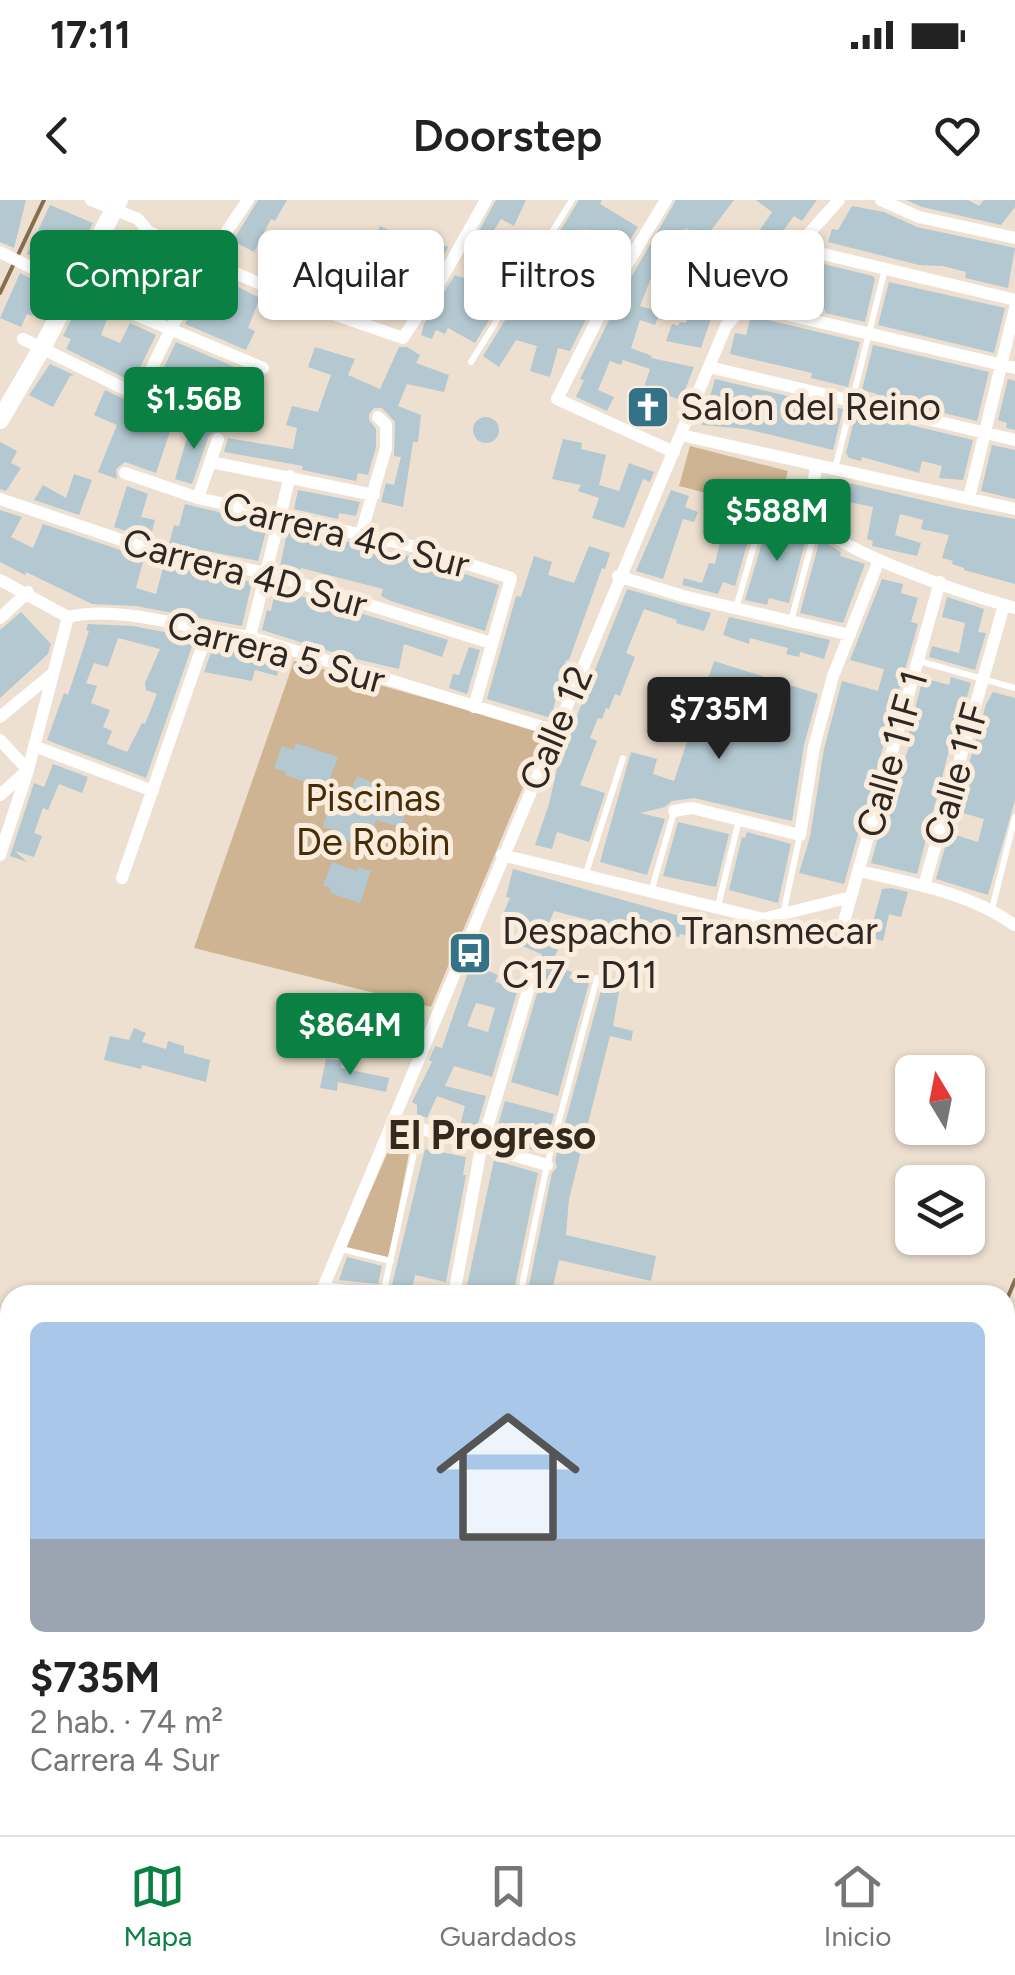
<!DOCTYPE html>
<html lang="es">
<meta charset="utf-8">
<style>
:root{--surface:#fff;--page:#f2f2f2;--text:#222;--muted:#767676;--line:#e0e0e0;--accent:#0b8043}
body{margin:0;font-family:Figtree,sans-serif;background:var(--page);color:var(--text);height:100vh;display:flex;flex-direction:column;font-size:38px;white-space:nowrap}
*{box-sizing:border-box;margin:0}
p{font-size:32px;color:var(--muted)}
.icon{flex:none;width:55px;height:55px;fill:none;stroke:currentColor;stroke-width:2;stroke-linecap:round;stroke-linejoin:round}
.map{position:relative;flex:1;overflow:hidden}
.panel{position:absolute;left:0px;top:1085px;width:1015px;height:550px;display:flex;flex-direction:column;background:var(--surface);border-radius:30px 30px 0 0;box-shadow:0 2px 8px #0004}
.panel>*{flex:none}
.banner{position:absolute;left:30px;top:30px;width:955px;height:90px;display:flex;gap:20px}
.needle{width:65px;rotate:350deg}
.fabs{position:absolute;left:895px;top:855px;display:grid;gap:20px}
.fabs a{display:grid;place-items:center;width:90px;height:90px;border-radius:15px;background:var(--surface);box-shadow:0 2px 8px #0004;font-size:50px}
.price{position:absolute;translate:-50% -85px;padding:0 22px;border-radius:10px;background:var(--accent);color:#fff;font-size:32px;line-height:65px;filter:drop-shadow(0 2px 5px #0008)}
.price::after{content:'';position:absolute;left:50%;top:60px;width:30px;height:22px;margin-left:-15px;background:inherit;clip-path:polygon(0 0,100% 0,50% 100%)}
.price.selected{background:#222;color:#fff}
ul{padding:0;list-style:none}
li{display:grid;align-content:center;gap:20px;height:530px;padding:0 30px}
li+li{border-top:2px solid var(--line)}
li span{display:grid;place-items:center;height:310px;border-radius:15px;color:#555}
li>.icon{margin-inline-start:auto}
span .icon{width:180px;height:180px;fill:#fffc;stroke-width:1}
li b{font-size:42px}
.tag{padding:0 35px;border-radius:15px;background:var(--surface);box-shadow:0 2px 8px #0004;font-size:35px;line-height:90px}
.tag.selected{background:var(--accent);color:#fff}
.status{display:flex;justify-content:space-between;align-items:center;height:70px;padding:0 50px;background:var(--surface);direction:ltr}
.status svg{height:28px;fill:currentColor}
header{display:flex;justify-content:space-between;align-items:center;height:130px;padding:0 30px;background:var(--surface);font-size:45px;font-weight:600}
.dock{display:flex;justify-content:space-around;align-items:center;height:140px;border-top:2px solid var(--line);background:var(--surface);font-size:28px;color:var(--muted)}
.dock a{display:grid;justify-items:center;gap:5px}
.dock .selected{color:var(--accent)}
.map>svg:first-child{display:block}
.green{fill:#ceb492}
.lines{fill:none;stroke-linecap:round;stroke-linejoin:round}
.stream{stroke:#876e4f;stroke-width:4}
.building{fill:#b3c8d0;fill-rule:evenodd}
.lane{stroke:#fff;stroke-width:6}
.street{stroke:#fff;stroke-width:12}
.secondary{stroke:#fff;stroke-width:18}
.labels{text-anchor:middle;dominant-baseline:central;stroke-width:10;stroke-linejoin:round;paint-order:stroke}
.poi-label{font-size:38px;fill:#2d2823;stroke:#faeddd;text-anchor:start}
.street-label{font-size:38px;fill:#2d2823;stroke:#faeddd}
.park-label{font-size:38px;fill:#452d08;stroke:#faeddd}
.neighbourhood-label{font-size:40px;font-weight:bold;fill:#33291d;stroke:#faeddd}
</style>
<div class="status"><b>17:11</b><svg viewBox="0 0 49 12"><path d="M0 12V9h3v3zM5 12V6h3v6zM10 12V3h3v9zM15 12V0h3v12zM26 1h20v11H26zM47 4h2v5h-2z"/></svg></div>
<header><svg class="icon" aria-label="back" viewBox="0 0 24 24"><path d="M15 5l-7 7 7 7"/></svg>Doorstep<svg class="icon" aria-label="heart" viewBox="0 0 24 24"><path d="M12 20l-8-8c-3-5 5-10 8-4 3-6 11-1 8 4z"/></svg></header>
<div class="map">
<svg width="1015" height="1635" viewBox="0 0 1015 1635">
<rect width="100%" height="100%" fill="#ede0d0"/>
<!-- green -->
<path class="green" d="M690,246L788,271L777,311L679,286Z
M294,461L546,532L431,807L194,748Z
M394,938L411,942L389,1058L346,1047Z"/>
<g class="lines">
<!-- stream -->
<path class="stream" d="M0,93L44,0
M1005,1104L1015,1080
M616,1625L617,1635"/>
</g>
<!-- building -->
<path class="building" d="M0,0H26L14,48L0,42Z
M258,0H287L275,21L271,19L254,52L233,41Z
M496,0H526L514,26L501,19L489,38L501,44L490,57L471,46Z
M579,0H602L600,4L638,27L608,76L570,151L558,148L550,177L530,171L537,146L516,140L499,167L483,156ZM584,29L604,40L598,60L569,52Z
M676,0H734L703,41L686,28L656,74L653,73L640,106L660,112L655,125L640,120L631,148L652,156L651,158L694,167L681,200L644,187L650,169L623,160L621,165L610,161L598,190L614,197L607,211L576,197L584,180L580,179L626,86Z
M756,0H817L802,21L794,16L747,80L751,61L726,100L718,98L701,148L666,141L672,124L678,126L680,122L685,123L712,85L709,83L727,53L730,56L751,30L757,34L772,12Z
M906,0H968L979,6L984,0H1015V7L1001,25L922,7Z
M50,5L93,23L67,72L27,54Z
M852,6L884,12L917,27L1015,48L1008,88L965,78L966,72L943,66L919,65L828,42L832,29L838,30Z
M380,26L393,32L390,38L415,49L416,47L429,53L435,41L448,47L425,87L384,68L376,84L353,71L361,55L366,57Z
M156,50L188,68L177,90L165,84L151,110L89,84L92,78L97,80L110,53L147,68Z
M504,56L522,67L475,143L448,128L445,134L436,130L432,139L421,135L424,124L455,75L486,86Z
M803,59L873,76L875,79L865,122L825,113V110L772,93L782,79L797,83Z
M20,73L48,87L33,116L27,114L21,127L0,118Z
M212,74L260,98L248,128L255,131L246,150L185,124Z
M889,82L1005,108L994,153L878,125Z
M376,90L409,108L403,119L367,100Z
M80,102L109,114L101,135L120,143L130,123L156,135L133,182L66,149L71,139L63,136Z
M751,116L860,142L848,187L811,178L812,173L730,154L735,133L746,135Z
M176,142L244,171L239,182L220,174L217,179L205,173L194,203L156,184Z
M873,145L989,172L977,221L877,197V194L862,190Z
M315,147L355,159L348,175L380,189L399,147H407L420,155L416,163L449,175L444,192L407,184L398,206L421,215L418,242H413L403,307L381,302L386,283L394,285L401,257L394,256L395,222L382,208H374L369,214V220L376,229V247L368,275L358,273L356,281L302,270L303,266L224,252L228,238L293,249L297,228L286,225L292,206L318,212L331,175L308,167Z
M50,164L74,175L70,176L53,207L29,195Z
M715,179L843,209L833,250L746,229L702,225Z
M1008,179L1015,181V230L1006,228L1007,223L998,220Z
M105,190L136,205L147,202L176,214L156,273L125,262L116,269L117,279L98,272L117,225L94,215Z
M856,212L973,240L963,280L939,278L942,266L922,261L919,273L862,257L861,261L849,258L846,253Z
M473 230a13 13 0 1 1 26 0a13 13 0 1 1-26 0Z
M201,220L218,223L217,229L209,236L192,284L175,279L189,231L198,234Z
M563,239L582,243L581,249L606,255L599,285L619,291L629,263L654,272L650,282L643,279L624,328L592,318L599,298L578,291L581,285L552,279Z
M0,242L17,251L11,263L21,268L6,291L0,289Z
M992,245L1015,250V299L981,291Z
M74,274L92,280L79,315L34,300L43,285L66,298Z
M828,278L960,309L1015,319V384L964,370V368L952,364L953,361L942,358L949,335L921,329L923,320L900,314L895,335L921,343L917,356L872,346L873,341L867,339L873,307L822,296Z
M127,286L148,294L141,317L155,320L150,339L114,327Z
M298,290L360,302L356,316L339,313L338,319L294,309Z
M671,290L689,296L685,307L698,312L694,322L683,319L663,379L636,371Z
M185,304L268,324L258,361L169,344L174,325L179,326Z
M728,306L756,314L735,386L723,382L718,394L682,385L684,378L702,383L709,363L715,364Z
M0,310L22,317L11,337L33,348L43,324L144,358L136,388L156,394L164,364L252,382L242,426L136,406L92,404L26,372L25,375L0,362Z
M770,316L790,323L787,330L807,335L789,403L769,398L767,405L745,400Z
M288,328L409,356L499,385L485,431L391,401L381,396L383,389L301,368L299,373L280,367Z
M820,339L841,352L840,356L865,364L843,423L800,413Z
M589,346L610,353L605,369L602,368L569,460H566L551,518L487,499L516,396L521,397L534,356L552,362L548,375L574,383Z
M882,379L903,384L901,393L918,398L911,422L918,424L844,684L799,673L810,637L824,549L842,481L878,491L884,469L850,460Z
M627,389L711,413L704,431L676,423L677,420L644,409L626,453L635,457L620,496L615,494L609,509L606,508L602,519L598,518L590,538L597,541L580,585L605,593L589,642L557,632L552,649L535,645L549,604L558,564L554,563L568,530L571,531Z
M275,390L324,402L448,440L442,457L404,444L399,469L348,457L262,430L267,410L271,411Z
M947,397L984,409L978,432L986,433L975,470L929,457L932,446L959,453L965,423L942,417Z
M21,412L51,444L48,454L0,498V430Z
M729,417L830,440L824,459L800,452L799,457L786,454L788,448L750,438L749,444L723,435Z
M88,424L133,426L195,438L146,578L47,540L64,493L68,495L89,431L86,430ZM118,438L160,449L145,483L146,490L157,494L145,524L142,523L127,552L107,544L112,531L103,527L110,510L91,503L97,486L86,483L94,463L108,467Z
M215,441L282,457L277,476L255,470L252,481L204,472Z
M469,447L480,450L467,494L449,488L453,474L459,475Z
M714,461L818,494L804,545L792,621L694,598L672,601L665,607L640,613L665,619L647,675L600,662L631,552L657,559L653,574L674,581Z
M951,477L971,483L956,535H953L917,674L871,663L886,608L893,610L902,583L897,581L912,538L908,536L923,478L949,485Z
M993,492L1015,498V600L988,695L936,679L949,633L978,642L984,619L956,611L976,539L980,540L988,516L983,515L986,504Z
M296,543L338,557L326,589L285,575L286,572L274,568L282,546L294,550Z
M53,564L88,577L82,593L59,584L48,610L43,608L34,633L42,636L34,657L15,651L27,662L10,656L34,583L44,587Z
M357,576L373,583L365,603L405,615L401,627L376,620L366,647L334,636L336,631L323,627L329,605L343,610Z
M678,622L729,634L716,687L663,676Z
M747,632L791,644L778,703L729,690L742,637L745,638Z
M332,662L357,671L358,667L371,671L360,703L330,693L331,688L323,686Z
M513,669L694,720L690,736L680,734L679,737L616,727L554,711L545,733L562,740L551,765L572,772L569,778L589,783L558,896L511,882L546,763L541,754L518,744L524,729L501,719L510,698L506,697Z
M891,688L908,692L901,717L889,714L883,741L869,737L882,689Z
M471,764L498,775L495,782L518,789L492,877L454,866L445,886L486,896L476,930L460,926L465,906L437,896L427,918L417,914V905L412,902L432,862L429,860L435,846L442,848ZM476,803L495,808L488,832L467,826Z
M606,784L620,786L613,826L633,831L631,841L610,836L569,999L566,1035L656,1056L651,1081L559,1060L551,1095H527L552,973L557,967L555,960L602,787L605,788Z
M396,808L425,819L418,834L390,825Z
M134,828L146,833L142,842L166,849L168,841L184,846V853L210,860L206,882L142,865L141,869L104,860L110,836L129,840Z
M326,859L342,860L341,868L389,878L386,892L338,882L337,891L320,888Z
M505,901L554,914L543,953L494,939Z
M425,949L466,957L463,975H466L446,1082L415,1075L411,1094L391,1089Z
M494,960L538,973L513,1095H465Z
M347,1057L382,1066L378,1084L339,1080Z"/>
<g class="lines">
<!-- lane -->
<path class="lane" d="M471,162L572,0
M835,269L885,69
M736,408L763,314
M791,421L816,327
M919,461L1015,488
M585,676L623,558
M651,692L674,612
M992,709L1015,617
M717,710L739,620
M783,714L800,635
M341,1049L391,1061
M383,1094L419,930
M520,1095L547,965L597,778
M1005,1399L1015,1381"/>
<!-- street -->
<path class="street" d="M91,0L138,19L148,31L207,61L322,110L403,138L441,80L486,0
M666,0L617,81L557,199L674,252
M881,0L919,17L1015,38
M794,47L1015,100
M0,52L72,88L263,168
M743,104L1015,168
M23,139L139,196C170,127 204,62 248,0
M709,167L1015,240
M142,189L179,205
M681,235L1015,309
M211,262L374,295
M817,265L806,311C824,349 972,396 1015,408
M125,273L198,298L412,346L511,378L474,507
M198,298L218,239
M969,298L1015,108
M0,299L160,353L267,373L491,443
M361,334L386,248V225L378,217
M618,376L683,396L850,435
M0,380L68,417C122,404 194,431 250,437L555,531
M0,418L28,392
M250,437L290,276
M0,517L52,474
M0,540L28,570L0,595
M34,546L153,591
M674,611L692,608L800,635L814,547L833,476L879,360
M0,655L28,570L68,417
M502,655L763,719L851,697
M859,671C911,683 970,693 1014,725
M122,678L207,433
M924,686L1004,405
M843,725L940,382
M394,921L547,965
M383,1095L323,1088L726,126L839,0
M454,1095L481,948L536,764
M1005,1235L1015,1216
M1005,1403L1015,1411
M1005,1444L1015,1434
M730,1635L739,1625
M827,1635L841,1625"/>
<!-- secondary -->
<path class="secondary" d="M0,220L42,148L119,0"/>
</g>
<!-- icons -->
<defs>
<g id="church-square" transform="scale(2.25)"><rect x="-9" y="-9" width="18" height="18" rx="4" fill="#347288" stroke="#faeddd"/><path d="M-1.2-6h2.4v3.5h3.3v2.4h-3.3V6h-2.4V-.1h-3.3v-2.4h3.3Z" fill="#fff"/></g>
<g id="bus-square" transform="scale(2.25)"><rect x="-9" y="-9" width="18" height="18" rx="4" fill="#347288" stroke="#faeddd"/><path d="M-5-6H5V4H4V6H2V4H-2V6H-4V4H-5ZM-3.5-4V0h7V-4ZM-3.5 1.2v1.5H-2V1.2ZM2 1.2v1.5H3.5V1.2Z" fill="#fff"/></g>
</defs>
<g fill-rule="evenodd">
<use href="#church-square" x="648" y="207"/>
<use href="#bus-square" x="470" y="753"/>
</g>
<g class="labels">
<!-- poi labels -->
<g class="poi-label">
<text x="680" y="207">Salon del Reino</text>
<text x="502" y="731">Despacho Transmecar<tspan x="502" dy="44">C17 - D11</tspan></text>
</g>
<!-- street labels -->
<g class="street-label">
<text transform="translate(346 335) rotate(14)">Carrera 4C Sur</text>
<text transform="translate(245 373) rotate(15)">Carrera 4D Sur</text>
<text transform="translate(276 452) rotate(15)">Carrera 5 Sur</text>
<text transform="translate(556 528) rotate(-67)">Calle 12</text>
<text transform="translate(892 554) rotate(-74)">Calle 11F 1</text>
<text transform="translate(956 574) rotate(-74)">Calle 11F</text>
</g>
<!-- park labels -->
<g class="park-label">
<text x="373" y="598">Piscinas<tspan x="373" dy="44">De Robin</tspan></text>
</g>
<!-- neighbourhood labels -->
<g class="neighbourhood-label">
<text x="492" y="935">El Progreso</text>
</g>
</g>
</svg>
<div class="fabs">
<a><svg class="needle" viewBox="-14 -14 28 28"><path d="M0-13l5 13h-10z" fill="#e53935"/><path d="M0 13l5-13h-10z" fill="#767676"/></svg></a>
<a><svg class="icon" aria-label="layers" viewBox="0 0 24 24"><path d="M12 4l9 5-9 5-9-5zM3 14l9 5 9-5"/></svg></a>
</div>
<b class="price" style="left:194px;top:252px">$1.56B</b>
<b class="price" style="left:777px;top:364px">$588M</b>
<b class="price selected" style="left:719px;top:562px">$735M</b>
<b class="price" style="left:350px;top:878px">$864M</b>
<div class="banner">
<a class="tag selected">Comprar</a>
<a class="tag">Alquilar</a>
<a class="tag">Filtros</a>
<a class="tag">Nuevo</a>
</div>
<section class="panel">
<ul>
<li><span style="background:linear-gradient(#a9c7e8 70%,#9aa5b1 0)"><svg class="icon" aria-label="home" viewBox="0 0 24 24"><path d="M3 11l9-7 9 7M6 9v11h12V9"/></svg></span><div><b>$735M</b><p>2 hab. · 74 m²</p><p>Carrera 4 Sur</p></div></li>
</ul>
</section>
</div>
<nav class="dock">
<a class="selected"><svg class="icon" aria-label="map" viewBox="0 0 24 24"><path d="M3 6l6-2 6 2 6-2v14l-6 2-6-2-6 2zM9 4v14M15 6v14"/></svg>Mapa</a>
<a><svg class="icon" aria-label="saved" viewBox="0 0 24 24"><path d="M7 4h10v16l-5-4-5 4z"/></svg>Guardados</a>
<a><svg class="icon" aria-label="home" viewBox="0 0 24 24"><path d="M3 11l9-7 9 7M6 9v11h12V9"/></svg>Inicio</a>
</nav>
